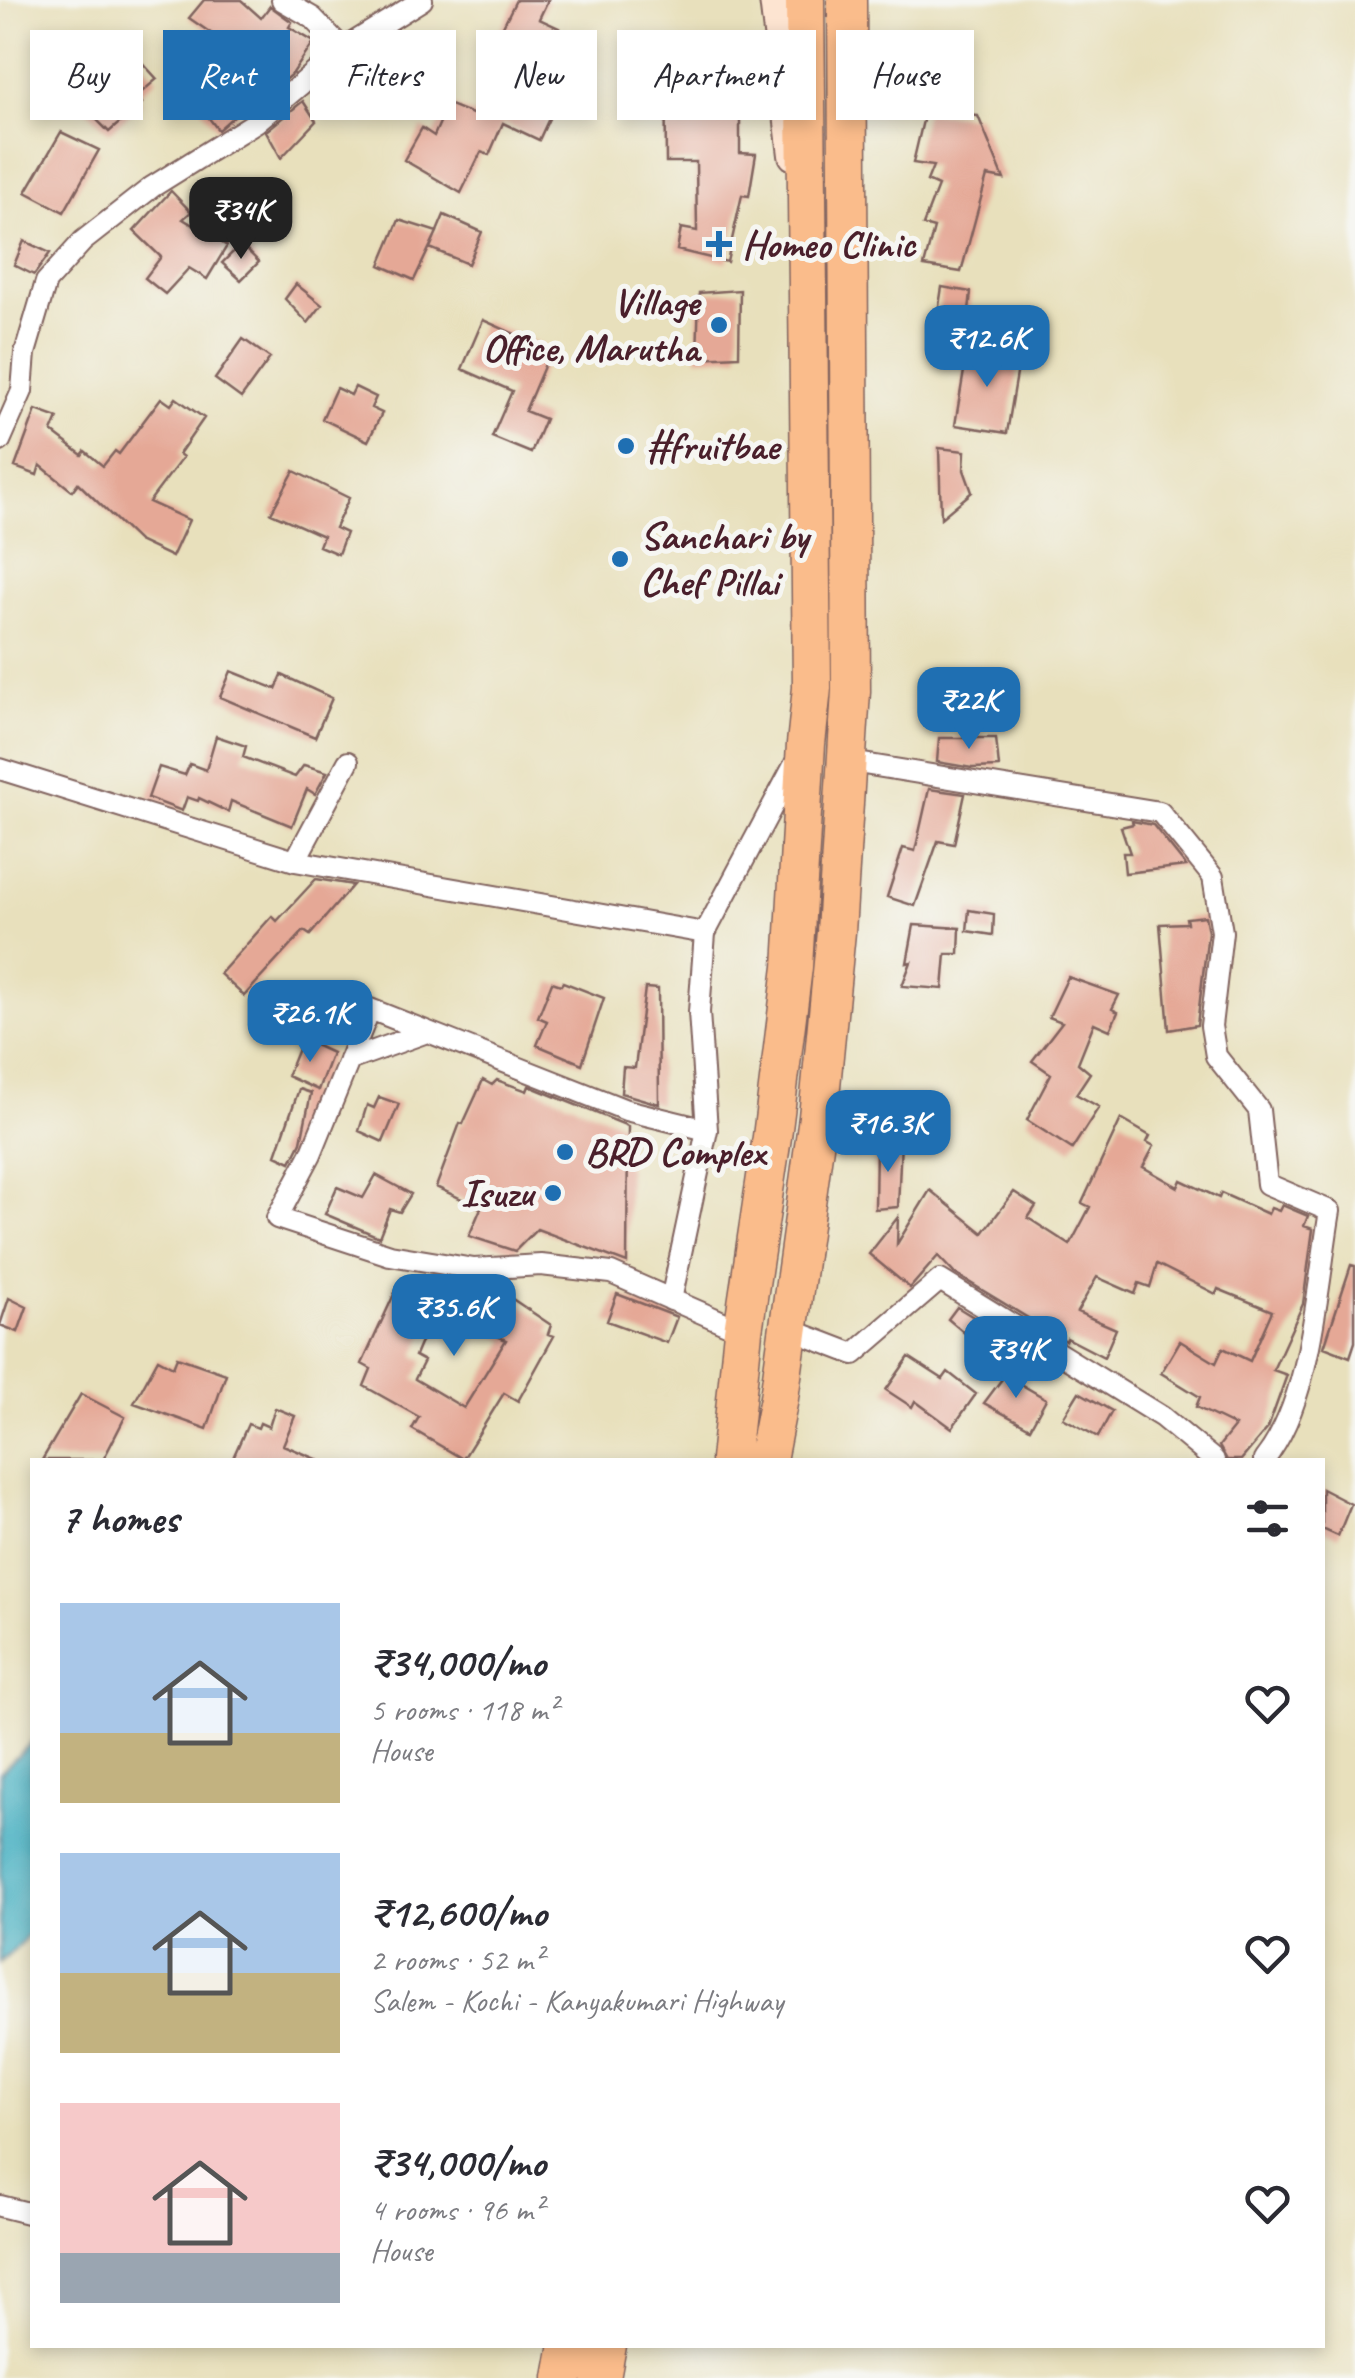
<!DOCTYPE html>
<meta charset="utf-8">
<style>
:root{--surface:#fff;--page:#f7f7f7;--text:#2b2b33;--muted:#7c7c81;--accent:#1f6fb2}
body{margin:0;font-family:Caveat,sans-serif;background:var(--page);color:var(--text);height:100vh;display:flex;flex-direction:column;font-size:38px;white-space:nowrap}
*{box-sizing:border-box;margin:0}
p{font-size:32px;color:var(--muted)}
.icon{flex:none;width:55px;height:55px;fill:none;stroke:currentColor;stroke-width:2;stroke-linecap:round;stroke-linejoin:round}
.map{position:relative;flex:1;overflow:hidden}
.side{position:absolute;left:30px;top:1458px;width:1295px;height:890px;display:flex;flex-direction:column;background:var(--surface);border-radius:0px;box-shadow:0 5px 15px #0003}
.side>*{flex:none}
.guide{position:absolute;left:30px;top:30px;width:1295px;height:90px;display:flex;gap:20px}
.price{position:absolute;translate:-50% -85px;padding:0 22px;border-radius:20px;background:var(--accent);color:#fff;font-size:32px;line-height:65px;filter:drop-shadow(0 2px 5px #0008)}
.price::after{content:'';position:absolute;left:50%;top:60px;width:30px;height:22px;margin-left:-15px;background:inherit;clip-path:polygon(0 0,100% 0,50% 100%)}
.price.selected{background:#222;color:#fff}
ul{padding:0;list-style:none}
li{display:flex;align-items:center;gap:30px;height:250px;padding:0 30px}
li span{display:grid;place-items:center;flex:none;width:280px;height:200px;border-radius:0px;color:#555}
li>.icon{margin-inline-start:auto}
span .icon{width:120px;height:120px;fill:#fffc;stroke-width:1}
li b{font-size:42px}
h2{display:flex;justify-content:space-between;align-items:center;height:120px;padding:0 30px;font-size:42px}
.pill{padding:0 35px;border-radius:0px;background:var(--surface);box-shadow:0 5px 15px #0003;font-size:35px;line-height:90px}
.pill.selected{background:var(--accent);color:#fff}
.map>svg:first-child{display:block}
.water{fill:#41adc0;stroke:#466676;stroke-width:2.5}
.building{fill:#e5a896}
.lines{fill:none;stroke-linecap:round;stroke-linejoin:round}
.street-casing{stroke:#81635e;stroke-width:24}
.secondary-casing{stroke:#81635e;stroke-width:34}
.highway-casing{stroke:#81635e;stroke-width:41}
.street{stroke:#fff;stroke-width:20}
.secondary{stroke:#fde4d1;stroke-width:30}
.highway{stroke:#fabc8b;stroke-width:38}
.poi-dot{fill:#1f6fb2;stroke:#f6f6f2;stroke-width:4}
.labels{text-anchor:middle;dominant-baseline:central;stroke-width:10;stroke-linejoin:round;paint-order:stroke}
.poi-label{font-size:40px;font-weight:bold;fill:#4a1f2b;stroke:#f6f6f2;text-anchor:start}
</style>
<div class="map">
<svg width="1355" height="2378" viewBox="0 0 1355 2378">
<rect width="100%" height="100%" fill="#f6f6f2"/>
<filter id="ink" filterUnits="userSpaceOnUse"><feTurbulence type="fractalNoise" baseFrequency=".01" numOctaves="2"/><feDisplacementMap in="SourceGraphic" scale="20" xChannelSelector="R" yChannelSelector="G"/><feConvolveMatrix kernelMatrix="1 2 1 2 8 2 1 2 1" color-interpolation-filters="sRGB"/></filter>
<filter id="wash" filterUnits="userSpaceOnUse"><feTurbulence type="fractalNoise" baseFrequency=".0048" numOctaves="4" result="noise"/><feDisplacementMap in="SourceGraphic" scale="40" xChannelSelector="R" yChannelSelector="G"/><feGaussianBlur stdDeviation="2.25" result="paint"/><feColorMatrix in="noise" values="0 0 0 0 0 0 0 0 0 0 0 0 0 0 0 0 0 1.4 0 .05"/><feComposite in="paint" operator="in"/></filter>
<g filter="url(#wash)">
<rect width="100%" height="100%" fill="#e8e0bc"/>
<!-- water -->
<path class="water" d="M32,1742V1929L24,1941L0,1963V1773Z"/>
<g id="blocks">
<!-- building -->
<path class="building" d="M204,0H241L261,18L270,6L292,22L289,27L314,42L293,73L282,82L189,18Z
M516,0H548L539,19L559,28L546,53L529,45L526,55L503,47L507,37L500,32Z
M127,46L157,79L137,96L142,103L109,132L74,97Z
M665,57H740V153L756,154L749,196L742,195L727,262L677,250L681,228L697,231L696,162H666Z
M211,71L242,109L218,130L187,89Z
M921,73L938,76L942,91L935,107L907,102Z
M495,88L551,114L539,140L503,123L489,155L481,152L461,193L404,160L422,128L434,136L448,104L482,118Z
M303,101L316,121L281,158L266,131Z
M925,112L978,116L1004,179L987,176L961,272L924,266L934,228L923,225L938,186L927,181L933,166L913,163Z
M61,132L99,150L64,212L26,192Z
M171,191L191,212L183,219L227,246L207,279L189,268L165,294L145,278L161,257L134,231Z
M444,215L482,232L468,264L430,248Z
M399,220L437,232L414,280L380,265Z
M24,241L50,253L34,275L14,265Z
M241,244L259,262L241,280L222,263Z
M296,284L322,305L308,323L285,299Z
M942,287L971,292L966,339L934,338Z
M740,290L739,356L697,358L699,293Z
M483,320L551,350L525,411L545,419L531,453L492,437L512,391L462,369Z
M243,339L270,358L241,398L215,379Z
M968,347L1020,356L1007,433L955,425Z
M355,387L376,397L371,408L382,413L368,441L322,419L336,388L351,395Z
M161,398L171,405L176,398L204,418L179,454L183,457L149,502L189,520L172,557L138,541L78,483L72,491L40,465L37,475L15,467L36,410L58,418L52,432L82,455L85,451L103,466L115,451L119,454Z
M939,448L965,451L964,470L972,492L941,518Z
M294,471L349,498L335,528L346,533L338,554L319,546L323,536L271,513Z
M231,671L276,689L282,675L332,698L315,737L220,697Z
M957,677L976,679L978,691L971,710L951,704Z
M216,736L246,746L243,757L295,777L304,765L327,772L315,794L307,789L292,826L231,801L228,812L199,798L198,801L187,797L182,811L148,798L159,767L185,775L190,764L206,770Z
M939,738H996L999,767L972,768L937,762Z
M929,789L965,794L954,844L938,841L915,906L887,897L903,848L915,851Z
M1132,821L1153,825L1186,866L1125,873L1123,853H1130L1121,827L1133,824Z
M316,879L353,885L310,935L304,931L244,996L220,974L272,916L277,921Z
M969,910L994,914L993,935L967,931Z
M1205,916L1208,932L1197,1025L1169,1030L1160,924L1187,923L1186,918Z
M914,925L960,928L959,954H946L943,989L902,986L911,962L907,963Z
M1068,977L1119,995L1112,1009L1118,1012L1110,1030L1094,1023L1078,1063L1090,1073L1076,1094L1099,1107L1072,1149L1027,1120L1051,1074L1032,1061L1062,1022L1049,1017Z
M552,982L561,985L563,982L604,998L582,1064L537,1045L547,1021L538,1017Z
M645,988L658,989L659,1104L621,1093L623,1067L635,1068Z
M302,1039L332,1053L318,1090L287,1076Z
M483,1080L492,1085L497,1080L527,1091L529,1086L628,1126L627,1263L537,1229L515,1251L469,1236L481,1208L436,1187L460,1123L463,1124Z
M299,1089L311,1093L301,1142L291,1162L276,1155Z
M379,1097L399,1104L383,1142L359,1131L367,1105L374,1108Z
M1121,1119L1150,1136L1147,1142L1154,1146L1143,1167L1178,1187L1181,1180L1219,1198L1221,1193L1268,1214L1271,1208L1279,1211L1282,1205L1308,1216L1304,1226L1313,1229L1303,1304L1273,1370L1287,1375L1268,1428L1241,1460H1227L1219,1446L1235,1426L1196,1407L1200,1397L1161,1373L1180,1341L1216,1363L1223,1348L1250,1361L1272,1311L1218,1289L1216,1294L1157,1264L1150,1287L1139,1283L1135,1294L1097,1277L1077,1312L1116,1329L1104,1357L1067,1338L1066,1341L954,1273L938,1256L910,1288L869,1254L898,1217L897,1244L930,1190L983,1233L1014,1192L1036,1206L1028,1218L1070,1245L1090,1207L1082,1203Z
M901,1141L898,1207L875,1209L876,1144Z
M376,1175L411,1194L400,1212L390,1209L379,1237L325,1214L337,1187L363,1198Z
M1351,1265L1355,1266V1342L1350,1357L1324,1347Z
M401,1279L441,1295L415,1356L424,1361L415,1379L464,1408L506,1340L449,1314L463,1281L491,1282L510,1291L508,1296L551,1325L548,1334L554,1336L518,1401L504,1393L463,1459L412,1429L419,1417L364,1386L371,1369L362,1364Z
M617,1294L677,1317L667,1343L607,1321Z
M9,1298L27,1307L18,1332L0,1325Z
M957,1307L1021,1346L1005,1367L948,1319Z
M177,1357L226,1374L207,1429L134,1403L158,1359L173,1367Z
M909,1357L943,1379L948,1372L976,1394L952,1428L915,1401L912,1407L886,1390Z
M1005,1375L1046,1399L1030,1428L984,1403Z
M1079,1392L1112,1411L1098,1437L1063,1418Z
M81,1394L125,1417L103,1460H42Z
M275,1408L295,1416L283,1445L319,1460H232L248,1424L258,1428L260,1423L269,1427Z
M1322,1489L1351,1504L1338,1536L1322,1529Z"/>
</g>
</g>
<g filter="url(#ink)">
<use href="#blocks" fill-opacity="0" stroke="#81635e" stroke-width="2.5"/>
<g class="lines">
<!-- street casing -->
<g class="street-casing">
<path id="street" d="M282,0L313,18L343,49L422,0
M0,441L22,391L25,353L46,282L83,241L152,187L256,122L343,49
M845,761L1160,812L1213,877L1222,932L1211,1026L1216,1056L1259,1110L1267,1184L1330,1211C1317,1286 1312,1400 1264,1460
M0,769L295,861L705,933L699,1012L707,1130L671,1300
M295,861L348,762
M705,933L798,758
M349,1060L427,1032
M707,1130L626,1110L370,1009L311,1154L277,1218L390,1255L474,1269L541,1265L611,1273L743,1331
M789,1329L854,1354L940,1280L1162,1417L1214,1460
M0,2206L32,2214"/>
</g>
<!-- secondary casing -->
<g class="secondary-casing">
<path id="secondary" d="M775,0L794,155"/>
</g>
<!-- highway casing -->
<g class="highway-casing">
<path id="highway" d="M730,1460L743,1331L772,1137L793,967L806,744L812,688L805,0
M767,1460L779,1398L818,1117L836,932L851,691L847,0
M563,2378L569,2345
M601,2378L607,2345"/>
</g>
<!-- street -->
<use href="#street" class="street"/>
<!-- secondary -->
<use href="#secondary" class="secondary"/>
<!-- highway -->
<use href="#highway" class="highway"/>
</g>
</g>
<!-- markers -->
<g class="poi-dot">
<path d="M714 229h10v10h10v10h-10v10h-10v-10h-10v-10h10z"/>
<circle cx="719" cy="325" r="10"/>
<circle cx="626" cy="446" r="10"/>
<circle cx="620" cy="559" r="10"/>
<circle cx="565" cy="1152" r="10"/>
<circle cx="553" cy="1193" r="10"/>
</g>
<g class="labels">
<!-- poi labels -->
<g class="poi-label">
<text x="742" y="244">Homeo Clinic</text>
<text x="699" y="302" text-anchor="end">Village<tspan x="699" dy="46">Office, Marutha</tspan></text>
<text x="646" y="446">#fruitbae</text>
<text x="640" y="536">Sanchari by<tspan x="640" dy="46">Chef Pillai</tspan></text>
<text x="585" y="1152">BRD Complex</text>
<text x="533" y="1193" text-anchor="end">Isuzu</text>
</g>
</g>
</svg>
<b class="price selected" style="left:241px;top:262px">₹34K</b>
<b class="price" style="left:987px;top:390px">₹12.6K</b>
<b class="price" style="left:969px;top:752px">₹22K</b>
<b class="price" style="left:310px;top:1065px">₹26.1K</b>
<b class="price" style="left:888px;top:1175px">₹16.3K</b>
<b class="price" style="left:454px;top:1359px">₹35.6K</b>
<b class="price" style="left:1016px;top:1401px">₹34K</b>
<div class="guide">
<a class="pill">Buy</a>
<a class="pill selected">Rent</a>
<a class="pill">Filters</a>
<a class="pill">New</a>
<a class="pill">Apartment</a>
<a class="pill">House</a>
</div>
<section class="side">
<h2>7 homes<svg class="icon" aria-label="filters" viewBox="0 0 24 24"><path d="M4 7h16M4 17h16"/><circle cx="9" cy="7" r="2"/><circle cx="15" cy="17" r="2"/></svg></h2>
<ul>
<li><span style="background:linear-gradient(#a9c7e8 65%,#c2b280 0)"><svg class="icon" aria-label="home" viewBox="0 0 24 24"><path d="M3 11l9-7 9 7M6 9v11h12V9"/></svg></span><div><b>₹34,000/mo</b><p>5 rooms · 118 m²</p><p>House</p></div><svg class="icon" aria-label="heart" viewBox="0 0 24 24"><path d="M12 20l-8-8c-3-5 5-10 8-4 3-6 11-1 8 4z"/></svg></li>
<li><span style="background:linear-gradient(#a9c7e8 60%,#c2b280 0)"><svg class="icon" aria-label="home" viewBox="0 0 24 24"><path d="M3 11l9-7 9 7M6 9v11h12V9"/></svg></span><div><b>₹12,600/mo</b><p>2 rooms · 52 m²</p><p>Salem - Kochi - Kanyakumari Highway</p></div><svg class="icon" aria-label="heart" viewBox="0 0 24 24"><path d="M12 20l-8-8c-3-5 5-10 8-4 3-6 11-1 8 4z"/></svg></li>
<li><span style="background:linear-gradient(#f6c9c9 75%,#9aa5b1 0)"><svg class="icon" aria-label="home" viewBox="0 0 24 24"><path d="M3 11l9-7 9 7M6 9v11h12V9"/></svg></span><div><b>₹34,000/mo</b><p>4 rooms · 96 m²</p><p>House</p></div><svg class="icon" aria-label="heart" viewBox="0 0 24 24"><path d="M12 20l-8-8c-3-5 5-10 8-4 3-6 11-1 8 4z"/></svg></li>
</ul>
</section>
</div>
